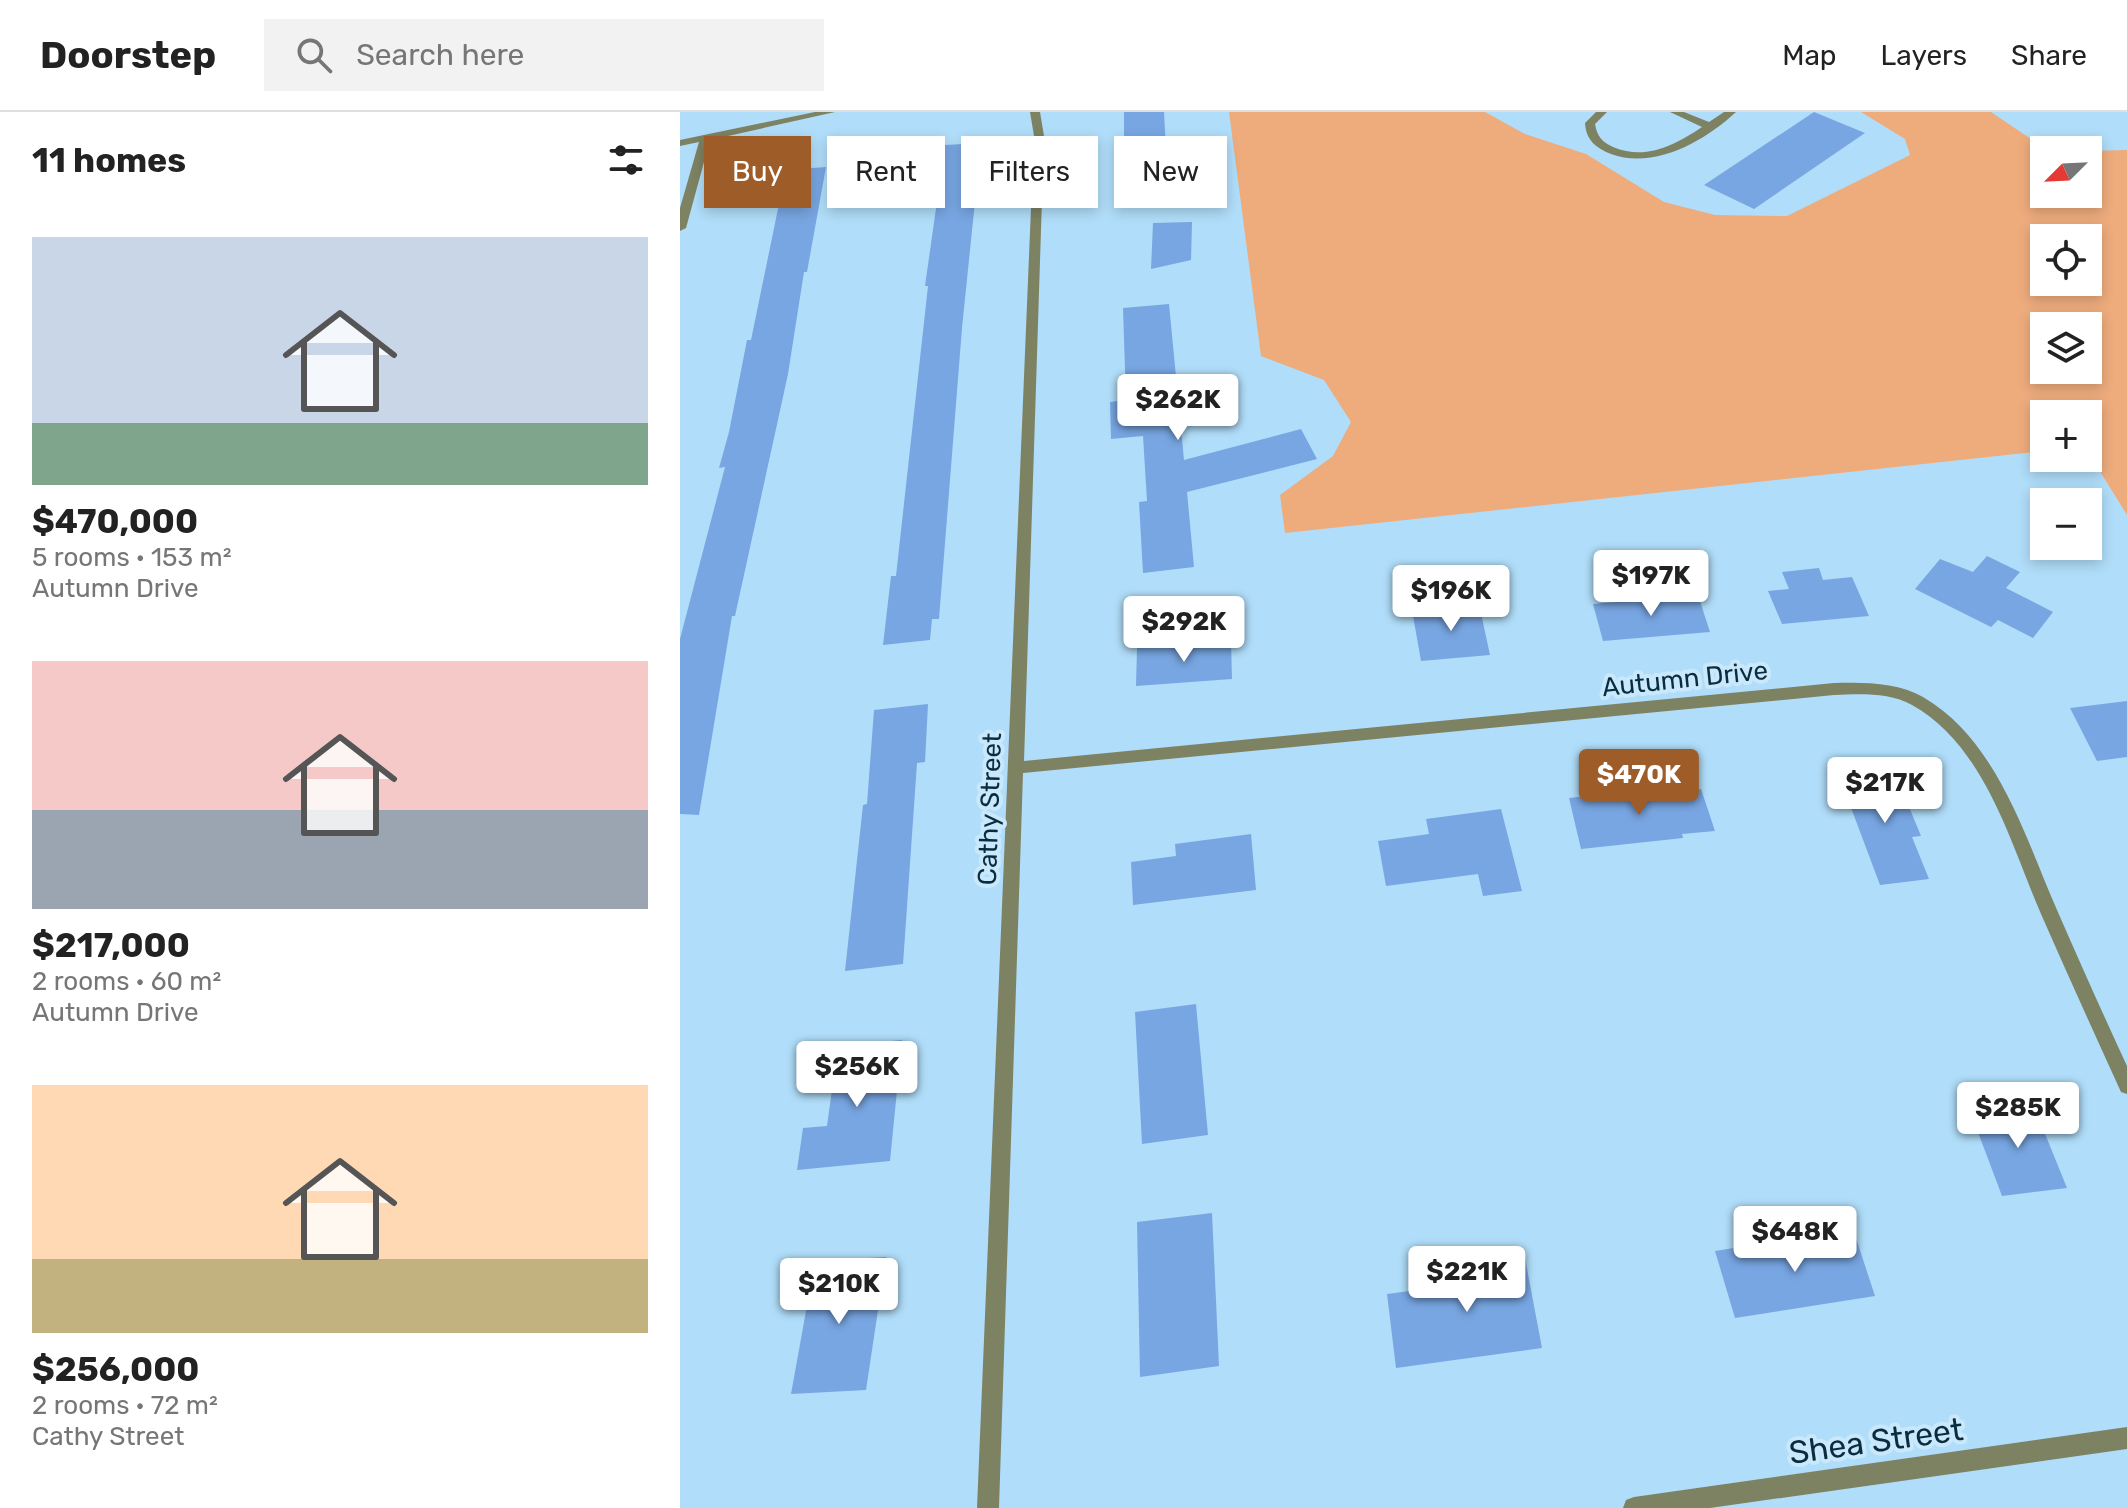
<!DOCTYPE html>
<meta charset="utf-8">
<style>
:root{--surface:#fff;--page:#f2f2f2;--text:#222;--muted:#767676;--line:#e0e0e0;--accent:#9e5c29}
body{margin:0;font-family:Rubik,sans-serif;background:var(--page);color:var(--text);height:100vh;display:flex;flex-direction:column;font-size:30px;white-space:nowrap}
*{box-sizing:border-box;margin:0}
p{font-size:26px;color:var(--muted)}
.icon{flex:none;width:44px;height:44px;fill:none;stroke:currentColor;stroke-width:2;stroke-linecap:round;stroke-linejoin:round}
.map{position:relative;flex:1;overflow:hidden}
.details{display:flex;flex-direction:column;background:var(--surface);width:680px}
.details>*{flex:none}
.guide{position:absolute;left:24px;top:24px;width:760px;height:72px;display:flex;gap:16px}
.needle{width:52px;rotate:246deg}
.fabs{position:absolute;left:1350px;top:24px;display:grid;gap:16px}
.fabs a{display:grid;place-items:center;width:72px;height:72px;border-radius:0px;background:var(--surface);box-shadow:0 4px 12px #0003;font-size:40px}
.price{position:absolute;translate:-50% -68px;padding:0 18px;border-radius:8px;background:#fff;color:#222;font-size:26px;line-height:52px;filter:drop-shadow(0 2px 4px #0008)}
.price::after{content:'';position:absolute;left:50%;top:48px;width:24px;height:18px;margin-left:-12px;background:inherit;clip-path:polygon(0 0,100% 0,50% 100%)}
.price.current{background:var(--accent);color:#fff}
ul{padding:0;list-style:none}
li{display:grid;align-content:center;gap:16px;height:424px;padding:0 32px}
li span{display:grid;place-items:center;height:248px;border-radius:0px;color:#555}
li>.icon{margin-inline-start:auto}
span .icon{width:144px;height:144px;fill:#fffc;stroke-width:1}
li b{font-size:34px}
h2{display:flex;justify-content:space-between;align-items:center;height:96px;padding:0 32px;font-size:34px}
.tag{padding:0 28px;border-radius:0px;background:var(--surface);box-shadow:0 4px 12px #0003;font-size:28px;line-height:72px}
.tag.current{background:var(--accent);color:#fff}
header{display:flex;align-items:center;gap:48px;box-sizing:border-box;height:112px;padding:0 40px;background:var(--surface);border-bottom:2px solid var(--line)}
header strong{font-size:38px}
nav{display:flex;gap:44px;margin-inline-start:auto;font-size:28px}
.search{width:560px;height:72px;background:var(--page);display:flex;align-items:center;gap:20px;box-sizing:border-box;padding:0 28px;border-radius:0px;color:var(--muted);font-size:30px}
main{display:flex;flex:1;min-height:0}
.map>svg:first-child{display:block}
.green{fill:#eeac7d;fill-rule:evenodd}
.building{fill:#78a6e2}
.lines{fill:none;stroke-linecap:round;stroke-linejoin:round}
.street{fill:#7d8263;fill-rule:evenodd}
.labels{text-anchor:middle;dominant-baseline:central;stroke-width:8;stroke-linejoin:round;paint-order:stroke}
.street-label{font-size:26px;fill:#092c3e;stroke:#cae8fb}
.near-street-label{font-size:32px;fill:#092c3e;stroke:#cae8fb}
</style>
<header>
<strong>Doorstep</strong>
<div class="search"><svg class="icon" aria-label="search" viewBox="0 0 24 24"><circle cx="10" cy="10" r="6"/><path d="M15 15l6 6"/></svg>Search here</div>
<nav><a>Map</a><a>Layers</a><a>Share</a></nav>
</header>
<main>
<section class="details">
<h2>11 homes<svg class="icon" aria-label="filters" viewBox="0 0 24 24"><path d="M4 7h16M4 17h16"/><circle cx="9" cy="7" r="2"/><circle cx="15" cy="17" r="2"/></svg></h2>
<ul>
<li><span style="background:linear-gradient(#c9d6e8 75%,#7fa58c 0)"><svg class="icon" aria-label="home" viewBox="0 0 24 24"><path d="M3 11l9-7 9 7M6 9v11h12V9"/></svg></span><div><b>$470,000</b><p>5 rooms · 153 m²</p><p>Autumn Drive</p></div></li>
<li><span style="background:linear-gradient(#f6c9c9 60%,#9aa5b1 0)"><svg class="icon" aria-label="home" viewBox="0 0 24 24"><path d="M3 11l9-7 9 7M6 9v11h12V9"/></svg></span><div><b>$217,000</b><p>2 rooms · 60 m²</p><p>Autumn Drive</p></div></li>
<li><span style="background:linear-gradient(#ffd9b3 70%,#c2b280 0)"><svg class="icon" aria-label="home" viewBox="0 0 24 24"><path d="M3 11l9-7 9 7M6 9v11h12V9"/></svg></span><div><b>$256,000</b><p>2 rooms · 72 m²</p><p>Cathy Street</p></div></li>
</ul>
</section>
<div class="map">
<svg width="1447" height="1396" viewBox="0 0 1447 1396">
<rect width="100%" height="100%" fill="#b0ddf9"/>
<!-- green -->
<path class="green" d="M549,0H805L845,22L906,42L984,90L1035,103L1107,104L1230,43L1225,27L1181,0H1311L1360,33L1397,38H1364V82H1408V39L1447,38V403L1408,340V302H1364V339L605,421L600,383L653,344L671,310L644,268L581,244ZM1364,126H1408V170H1364ZM1364,214H1408V258H1364Z"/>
<!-- building -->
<path class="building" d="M444,0H484L488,74L444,77Z
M1134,0L1185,21L1074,97L1024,73Z
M301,31L282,216L259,507H252L250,528L203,533L211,464H216L248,174H245L265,33Z
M146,55L127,160H124L108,262L55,504H52L19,703L0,702V527L45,355L39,356L49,320L67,228H71L106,58Z
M512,110L511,148L471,157L473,111Z
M489,192L504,348L621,317L637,347L507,380L514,455L463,461L459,390L467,389L463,324L431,327L430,290L446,288L443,196Z
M1307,444L1340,460L1326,476L1373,500L1353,526L1318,508L1311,515L1235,477L1260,447L1293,460Z
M1139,456L1143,468L1172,465L1189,504L1102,512L1088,479L1109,477L1102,460Z
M1018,483L1030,520L923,529L913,492Z
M799,492L810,543L741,549L732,498Z
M551,529L552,567L456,574L457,536Z
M1447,589V645L1417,649L1390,596Z
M248,592L245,650L237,651L223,852L165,859L183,693L187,692L194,598Z
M1213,656L1241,724L1232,725L1249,767L1200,773L1158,661Z
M971,677L972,682L1021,677L1035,719L1002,722L1003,726L901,737L889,686Z
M821,697L842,779L803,784L798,762L706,774L698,729L749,722L746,707Z
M571,722L576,778L453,793L451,750L496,744L495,732Z
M516,892L528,1023L462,1032L455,900Z
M222,928L210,1049L117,1058L123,1016L147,1014L158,934Z
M1353,992L1387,1076L1322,1084L1290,999Z
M532,1101L539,1254L460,1265L457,1110Z
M1173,1117L1195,1184L1055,1206L1035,1139Z
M844,1141L862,1236L716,1256L707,1182L767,1174L763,1152Z
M206,1145L186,1278L111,1282L135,1149Z"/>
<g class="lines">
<!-- street -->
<path class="street" d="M135,0H155L30,28L6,116L0,119V96L19,30L0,34V28Z
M350,0H360L364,24L344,649L1154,571C1183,570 1217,570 1243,585C1317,628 1345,725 1377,798C1400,851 1423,902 1447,954V982L1441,980C1414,921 1387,861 1361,802C1330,730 1305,634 1232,593C1209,580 1179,582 1154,583L343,661L319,1396H297L354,24Z
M916,0H927L915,12C917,24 922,30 933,35C966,49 995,33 1022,15L990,0H1004L1029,10L1044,0H1056C1025,29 974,58 931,42C916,36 906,28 905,11Z
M1447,1315V1337L1030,1396H943L946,1388L954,1385Z"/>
</g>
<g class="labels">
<!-- street labels -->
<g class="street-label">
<text transform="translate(1005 567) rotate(-6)">Autumn Drive</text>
<text transform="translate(310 697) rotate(-88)">Cathy Street</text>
</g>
<!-- near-street labels -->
<g class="near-street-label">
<text transform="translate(1196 1329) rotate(-8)">Shea Street</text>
</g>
</g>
</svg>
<div class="fabs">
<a><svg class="needle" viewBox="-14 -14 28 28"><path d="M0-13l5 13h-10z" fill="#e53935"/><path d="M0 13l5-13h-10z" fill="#767676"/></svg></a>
<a><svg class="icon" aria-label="locate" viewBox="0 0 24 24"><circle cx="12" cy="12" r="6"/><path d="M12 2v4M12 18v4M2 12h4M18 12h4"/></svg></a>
<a><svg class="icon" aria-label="layers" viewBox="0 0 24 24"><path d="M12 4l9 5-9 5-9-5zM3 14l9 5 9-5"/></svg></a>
<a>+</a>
<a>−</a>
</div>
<b class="price" style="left:498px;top:330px">$262K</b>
<b class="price" style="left:971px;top:506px">$197K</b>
<b class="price" style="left:771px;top:521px">$196K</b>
<b class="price" style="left:504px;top:552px">$292K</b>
<b class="price current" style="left:959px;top:705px">$470K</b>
<b class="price" style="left:1205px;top:713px">$217K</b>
<b class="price" style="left:177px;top:997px">$256K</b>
<b class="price" style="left:1338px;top:1038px">$285K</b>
<b class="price" style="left:1115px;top:1162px">$648K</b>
<b class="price" style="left:787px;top:1202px">$221K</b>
<b class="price" style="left:159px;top:1214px">$210K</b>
<div class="guide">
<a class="tag current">Buy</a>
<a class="tag">Rent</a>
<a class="tag">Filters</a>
<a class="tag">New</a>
</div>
</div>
</main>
